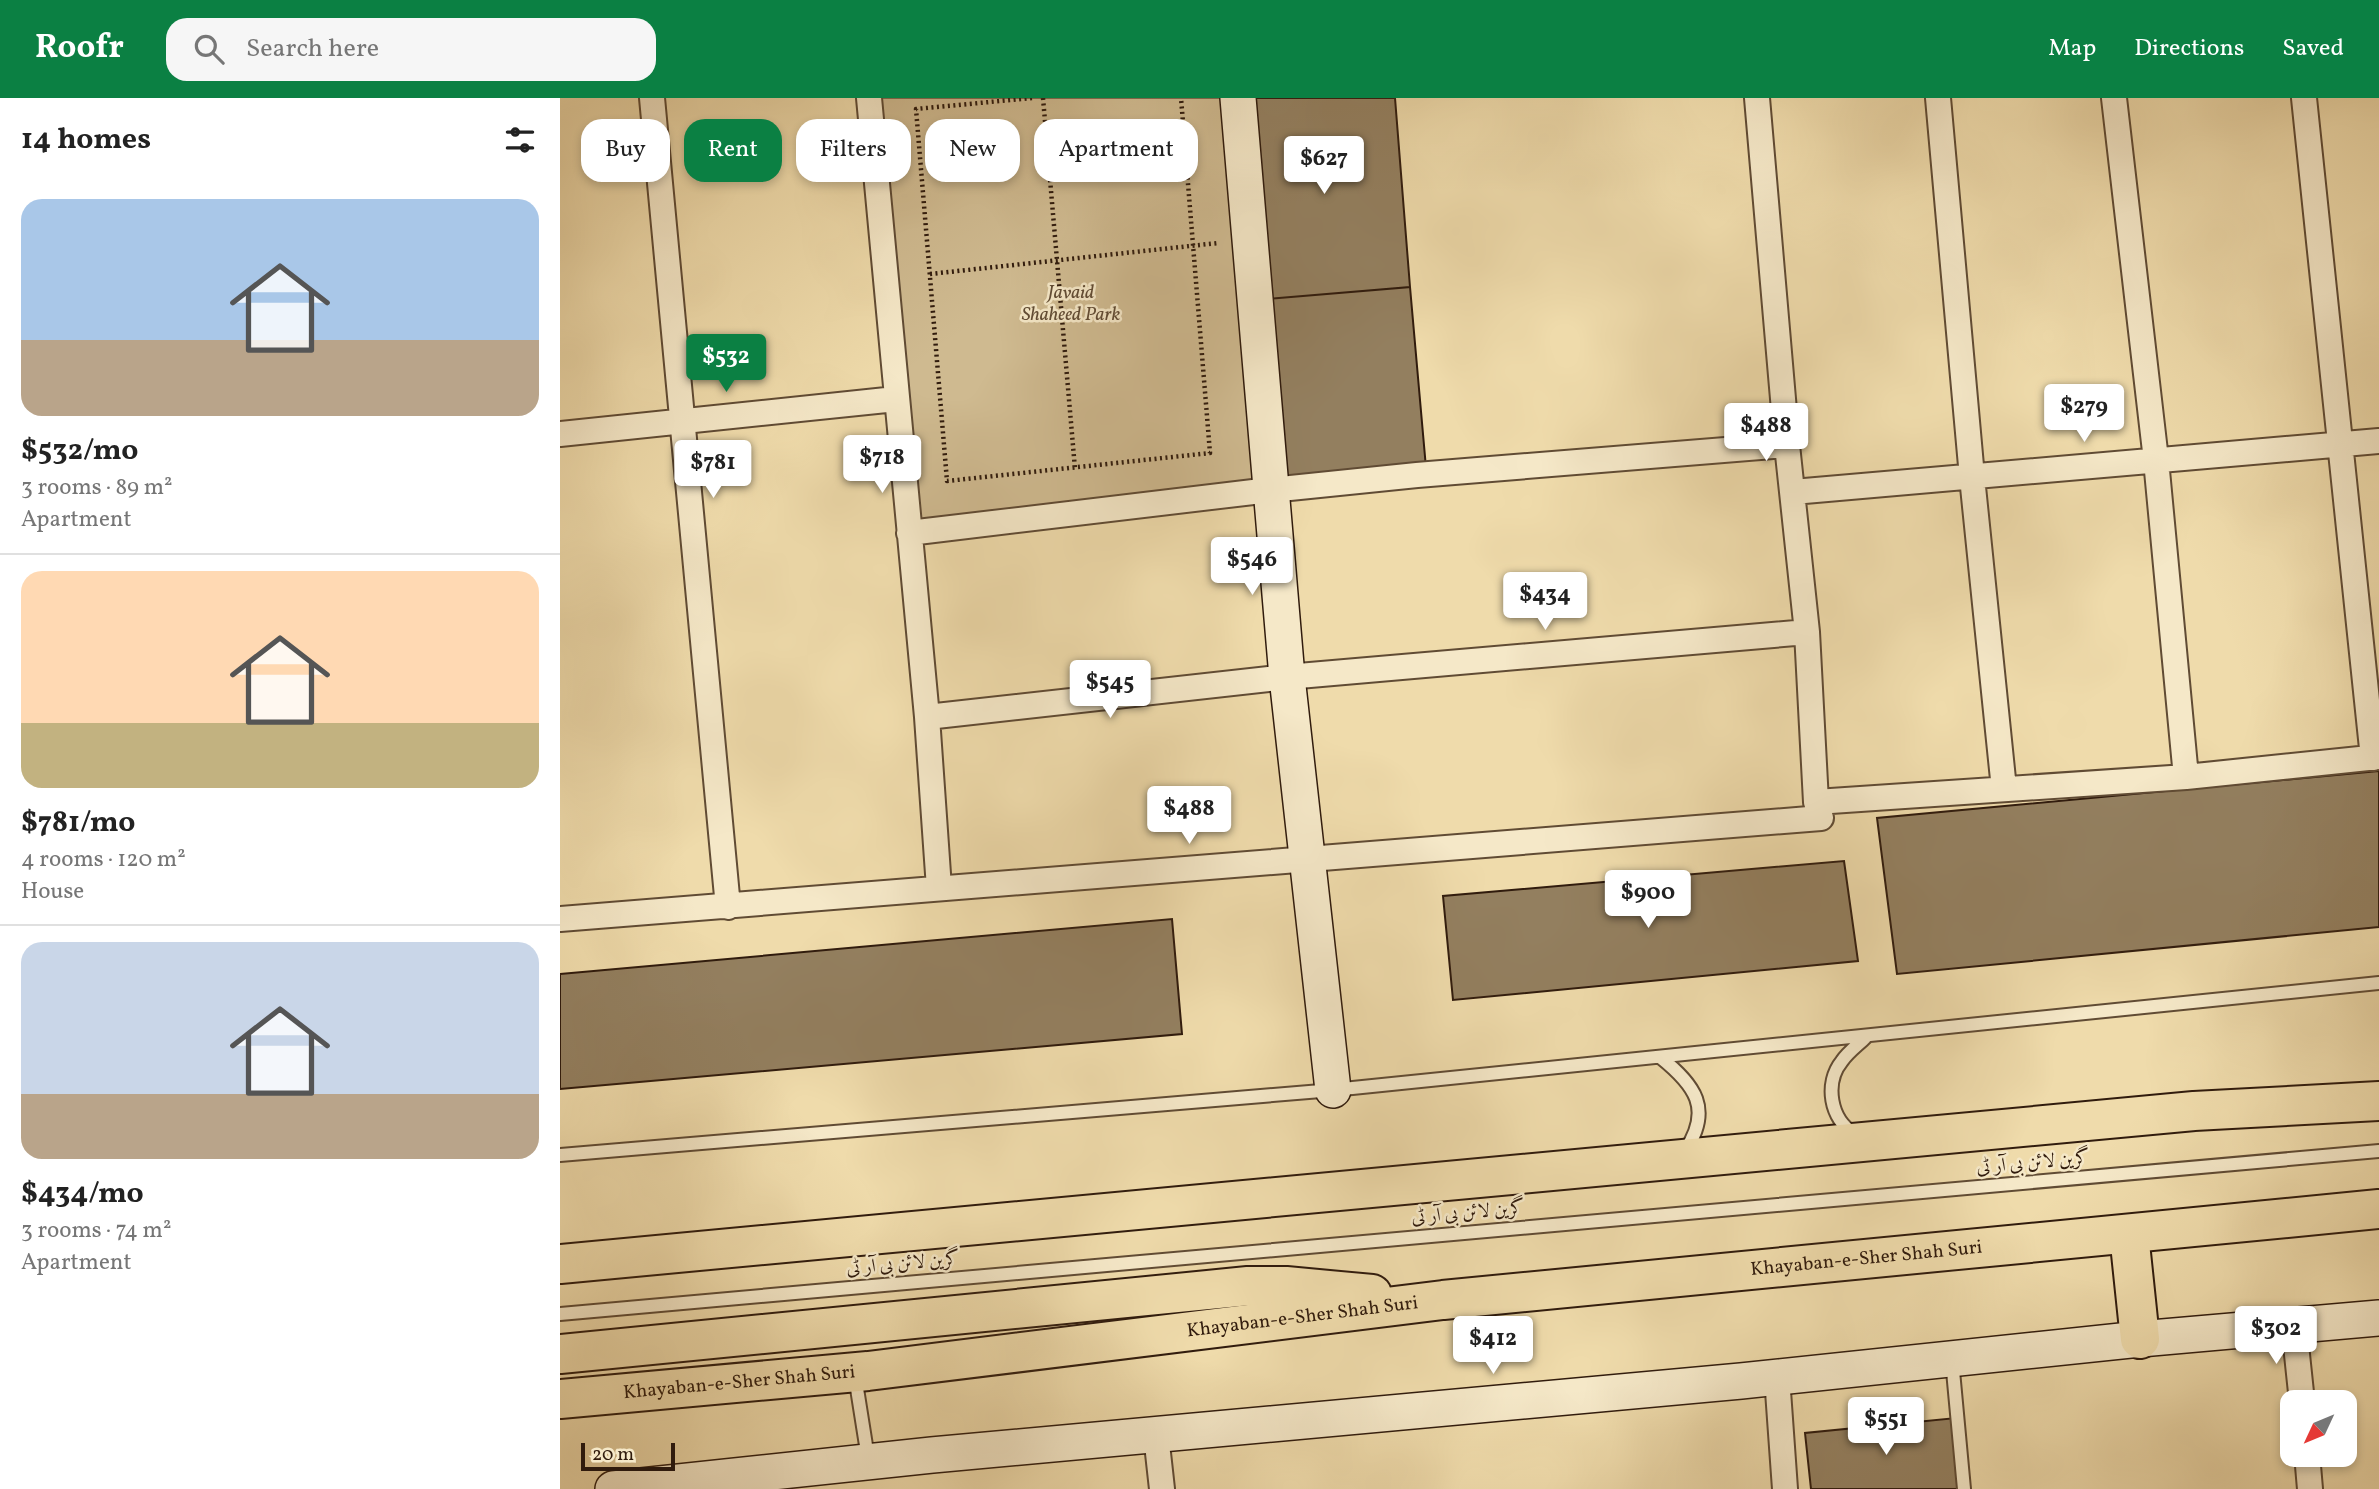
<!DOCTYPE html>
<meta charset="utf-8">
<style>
:root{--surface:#fff;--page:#f6f6f6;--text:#222;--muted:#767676;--line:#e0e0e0;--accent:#0b8043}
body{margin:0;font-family:Vollkorn,Amiri,serif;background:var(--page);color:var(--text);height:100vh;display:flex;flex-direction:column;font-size:26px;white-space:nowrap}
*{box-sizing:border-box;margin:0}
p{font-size:23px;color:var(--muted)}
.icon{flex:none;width:38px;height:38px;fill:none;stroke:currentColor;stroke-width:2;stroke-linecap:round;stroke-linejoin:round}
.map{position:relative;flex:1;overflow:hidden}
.drawer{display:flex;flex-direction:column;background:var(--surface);width:560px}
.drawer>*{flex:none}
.banner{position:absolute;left:21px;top:21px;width:665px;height:63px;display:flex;gap:14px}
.needle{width:46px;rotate:226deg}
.tools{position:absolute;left:1720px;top:1292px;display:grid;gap:14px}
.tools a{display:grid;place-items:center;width:77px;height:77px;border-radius:14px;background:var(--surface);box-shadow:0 4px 10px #0003;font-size:35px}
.scale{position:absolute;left:21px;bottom:18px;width:94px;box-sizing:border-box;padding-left:7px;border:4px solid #301b0d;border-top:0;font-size:19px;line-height:24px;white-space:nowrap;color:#301b0d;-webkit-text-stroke:5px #f5e8c8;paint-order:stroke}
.price{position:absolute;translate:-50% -60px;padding:0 16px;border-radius:7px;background:#fff;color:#222;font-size:23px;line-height:46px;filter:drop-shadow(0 2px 4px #0008)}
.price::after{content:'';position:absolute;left:50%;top:42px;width:21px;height:16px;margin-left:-10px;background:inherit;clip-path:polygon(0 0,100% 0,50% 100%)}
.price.selected{background:var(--accent);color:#fff}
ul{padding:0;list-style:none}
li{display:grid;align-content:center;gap:14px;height:371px;padding:0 21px}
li+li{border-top:2px solid var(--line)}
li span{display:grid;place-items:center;height:217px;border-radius:21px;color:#555}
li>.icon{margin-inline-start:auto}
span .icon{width:126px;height:126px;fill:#fffc;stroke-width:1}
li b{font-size:30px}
h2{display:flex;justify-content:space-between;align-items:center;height:84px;padding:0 21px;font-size:30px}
.tag{padding:0 24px;border-radius:21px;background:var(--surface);box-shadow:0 4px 10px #0003;font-size:24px;line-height:63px}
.tag.selected{background:var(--accent);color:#fff}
header{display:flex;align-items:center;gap:42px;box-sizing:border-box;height:98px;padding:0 35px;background:var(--accent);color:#fff}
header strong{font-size:33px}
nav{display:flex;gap:38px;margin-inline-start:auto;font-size:24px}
.search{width:490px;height:63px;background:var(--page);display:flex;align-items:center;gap:18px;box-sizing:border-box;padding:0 24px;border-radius:21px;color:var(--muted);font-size:26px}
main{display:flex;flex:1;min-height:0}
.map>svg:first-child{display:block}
.green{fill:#cfba90;stroke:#806a4e;stroke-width:2}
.building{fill:#937f5f;stroke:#301b0d;stroke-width:2}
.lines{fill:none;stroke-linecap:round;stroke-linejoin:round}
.lane-casing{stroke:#604b34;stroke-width:16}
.street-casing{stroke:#604b34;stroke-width:28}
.secondary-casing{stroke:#301b0d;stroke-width:38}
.primary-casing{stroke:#301b0d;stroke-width:42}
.path{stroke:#301b0d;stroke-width:4.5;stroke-dasharray:2 3.5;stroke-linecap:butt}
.lane{stroke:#f5e8c8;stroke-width:12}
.street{stroke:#f5e8c8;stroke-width:24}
.secondary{stroke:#f5e8c8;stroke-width:35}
.primary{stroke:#efdbab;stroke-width:38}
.labels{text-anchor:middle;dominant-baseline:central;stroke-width:5;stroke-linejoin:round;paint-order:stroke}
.park-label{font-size:19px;font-style:italic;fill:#604b34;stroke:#f5e8c8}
.street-label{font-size:19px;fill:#301b0d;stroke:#f5e8c8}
</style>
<header>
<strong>Roofr</strong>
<div class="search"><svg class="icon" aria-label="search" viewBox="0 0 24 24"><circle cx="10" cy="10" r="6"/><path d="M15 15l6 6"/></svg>Search here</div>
<nav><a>Map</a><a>Directions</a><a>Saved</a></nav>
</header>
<main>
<section class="drawer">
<h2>14 homes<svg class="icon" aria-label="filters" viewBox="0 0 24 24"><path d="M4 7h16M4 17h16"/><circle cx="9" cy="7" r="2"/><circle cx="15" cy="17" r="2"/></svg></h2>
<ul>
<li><span style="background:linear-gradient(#a9c7e8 65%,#b9a48a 0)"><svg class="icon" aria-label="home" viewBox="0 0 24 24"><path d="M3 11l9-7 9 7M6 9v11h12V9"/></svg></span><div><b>$532/mo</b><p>3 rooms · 89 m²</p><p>Apartment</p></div></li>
<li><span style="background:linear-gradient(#ffd9b3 70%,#c2b280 0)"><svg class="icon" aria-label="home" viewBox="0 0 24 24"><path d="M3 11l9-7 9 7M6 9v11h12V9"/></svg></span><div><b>$781/mo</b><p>4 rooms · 120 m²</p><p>House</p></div></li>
<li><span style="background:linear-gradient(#c9d6e8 70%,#b9a48a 0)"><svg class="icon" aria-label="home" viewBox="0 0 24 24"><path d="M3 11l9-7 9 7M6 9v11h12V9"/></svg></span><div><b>$434/mo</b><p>3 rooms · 74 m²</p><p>Apartment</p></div></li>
</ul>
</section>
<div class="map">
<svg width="1819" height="1391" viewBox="0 0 1819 1391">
<rect width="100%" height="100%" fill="#efdbab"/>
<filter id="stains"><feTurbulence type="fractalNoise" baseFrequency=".00286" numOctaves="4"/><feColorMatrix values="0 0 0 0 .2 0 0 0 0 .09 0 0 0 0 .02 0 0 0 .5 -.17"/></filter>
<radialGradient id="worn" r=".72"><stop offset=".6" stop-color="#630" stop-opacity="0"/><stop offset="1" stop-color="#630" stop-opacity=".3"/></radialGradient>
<!-- green -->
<path class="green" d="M309,0H678L710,392L349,435Z"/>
<!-- building -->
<path class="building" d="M678,0H835L850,189L695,202Z
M850,189L866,370L710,392L695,202Z
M1819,673V829L1337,876L1317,720Z
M1284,763L1298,863L893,902L883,798Z
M612,821L622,936L0,991V876Z
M1396,1320L1402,1391H1251L1245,1335Z"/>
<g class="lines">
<!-- lane casing -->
<g class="lane-casing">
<path id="lane" d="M1100,959C1135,987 1153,1011 1125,1053
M1295,1036C1270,1022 1264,985 1282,963C1288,954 1298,947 1306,939
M0,1057L773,992L1819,885
M0,1216L1819,1053
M1392,1262L1404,1391
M295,1278L308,1360"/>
</g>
<!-- street casing -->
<g class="street-casing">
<path id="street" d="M92,0L168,809
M309,0L367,619L379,790
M1378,0L1412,379L1444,691
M1554,0L1596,362L1626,679
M1744,0L1813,660
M0,336L336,301
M1233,394L1819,343
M349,435L710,392L857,377L1227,347
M367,619L727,579L1247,534
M1256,704L1626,679L1819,659
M0,821L1261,720L1256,704L1247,534L1227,347L1197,0
M1734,1228L1742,1304
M1217,1279L1225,1391
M596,1337L602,1391
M1747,1356L1750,1391"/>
</g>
<!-- secondary casing -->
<g class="secondary-casing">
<path id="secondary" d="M678,0L727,579L773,992
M53,1391L372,1357L1181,1283L1580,1241L1819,1220"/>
</g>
<!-- primary casing -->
<g class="primary-casing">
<g id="primary">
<path d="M1569,1136L1580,1241"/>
<path d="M0,1166L1634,1013L1819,1003"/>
<path d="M0,1256L688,1188H726L812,1196"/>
<path id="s1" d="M0,1301L308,1273L883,1202L1819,1111"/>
</g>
</g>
<!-- path -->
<path class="path" d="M472,0L356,11L387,383L650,355L621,0
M483,0L515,371
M370,176L658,145"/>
<!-- lane -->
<use href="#lane" class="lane"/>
<!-- street -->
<use href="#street" class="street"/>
<!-- secondary -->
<use href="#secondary" class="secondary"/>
<!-- primary -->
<use href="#primary" class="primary"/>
</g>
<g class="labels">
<!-- park labels -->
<g class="park-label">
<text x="511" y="195">Javaid<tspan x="511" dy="22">Shaheed Park</tspan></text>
</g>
<!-- street labels -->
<g class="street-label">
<text transform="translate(1473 1065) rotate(-5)">گرین لائن بی آر ٹی</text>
<text transform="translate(908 1115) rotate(-5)">گرین لائن بی آر ٹی</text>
<text stroke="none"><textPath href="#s1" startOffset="1314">Khayaban-e-Sher Shah Suri</textPath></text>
<text transform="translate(343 1166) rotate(-5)">گرین لائن بی آر ٹی</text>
<text stroke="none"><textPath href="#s1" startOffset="747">Khayaban-e-Sher Shah Suri</textPath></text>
<text stroke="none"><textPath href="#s1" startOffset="180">Khayaban-e-Sher Shah Suri</textPath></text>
</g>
</g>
<rect width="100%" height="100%" filter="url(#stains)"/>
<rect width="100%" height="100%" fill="url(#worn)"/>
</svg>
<div class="tools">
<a><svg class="needle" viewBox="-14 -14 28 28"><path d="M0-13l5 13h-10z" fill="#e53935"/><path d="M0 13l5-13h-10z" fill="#767676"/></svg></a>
</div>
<div class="scale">20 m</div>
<b class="price" style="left:764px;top:98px">$627</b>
<b class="price selected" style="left:166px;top:296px">$532</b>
<b class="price" style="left:1524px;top:346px">$279</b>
<b class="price" style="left:1206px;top:365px">$488</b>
<b class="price" style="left:322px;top:397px">$718</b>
<b class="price" style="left:153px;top:402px">$781</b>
<b class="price" style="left:692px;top:499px">$546</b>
<b class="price" style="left:985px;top:534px">$434</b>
<b class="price" style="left:550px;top:622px">$545</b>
<b class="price" style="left:629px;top:748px">$488</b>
<b class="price" style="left:1088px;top:832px">$900</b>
<b class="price" style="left:1716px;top:1268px">$302</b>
<b class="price" style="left:933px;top:1278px">$412</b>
<b class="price" style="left:1326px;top:1359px">$551</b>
<div class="banner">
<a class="tag">Buy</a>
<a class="tag selected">Rent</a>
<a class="tag">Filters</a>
<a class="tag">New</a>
<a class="tag">Apartment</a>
</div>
</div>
</main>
